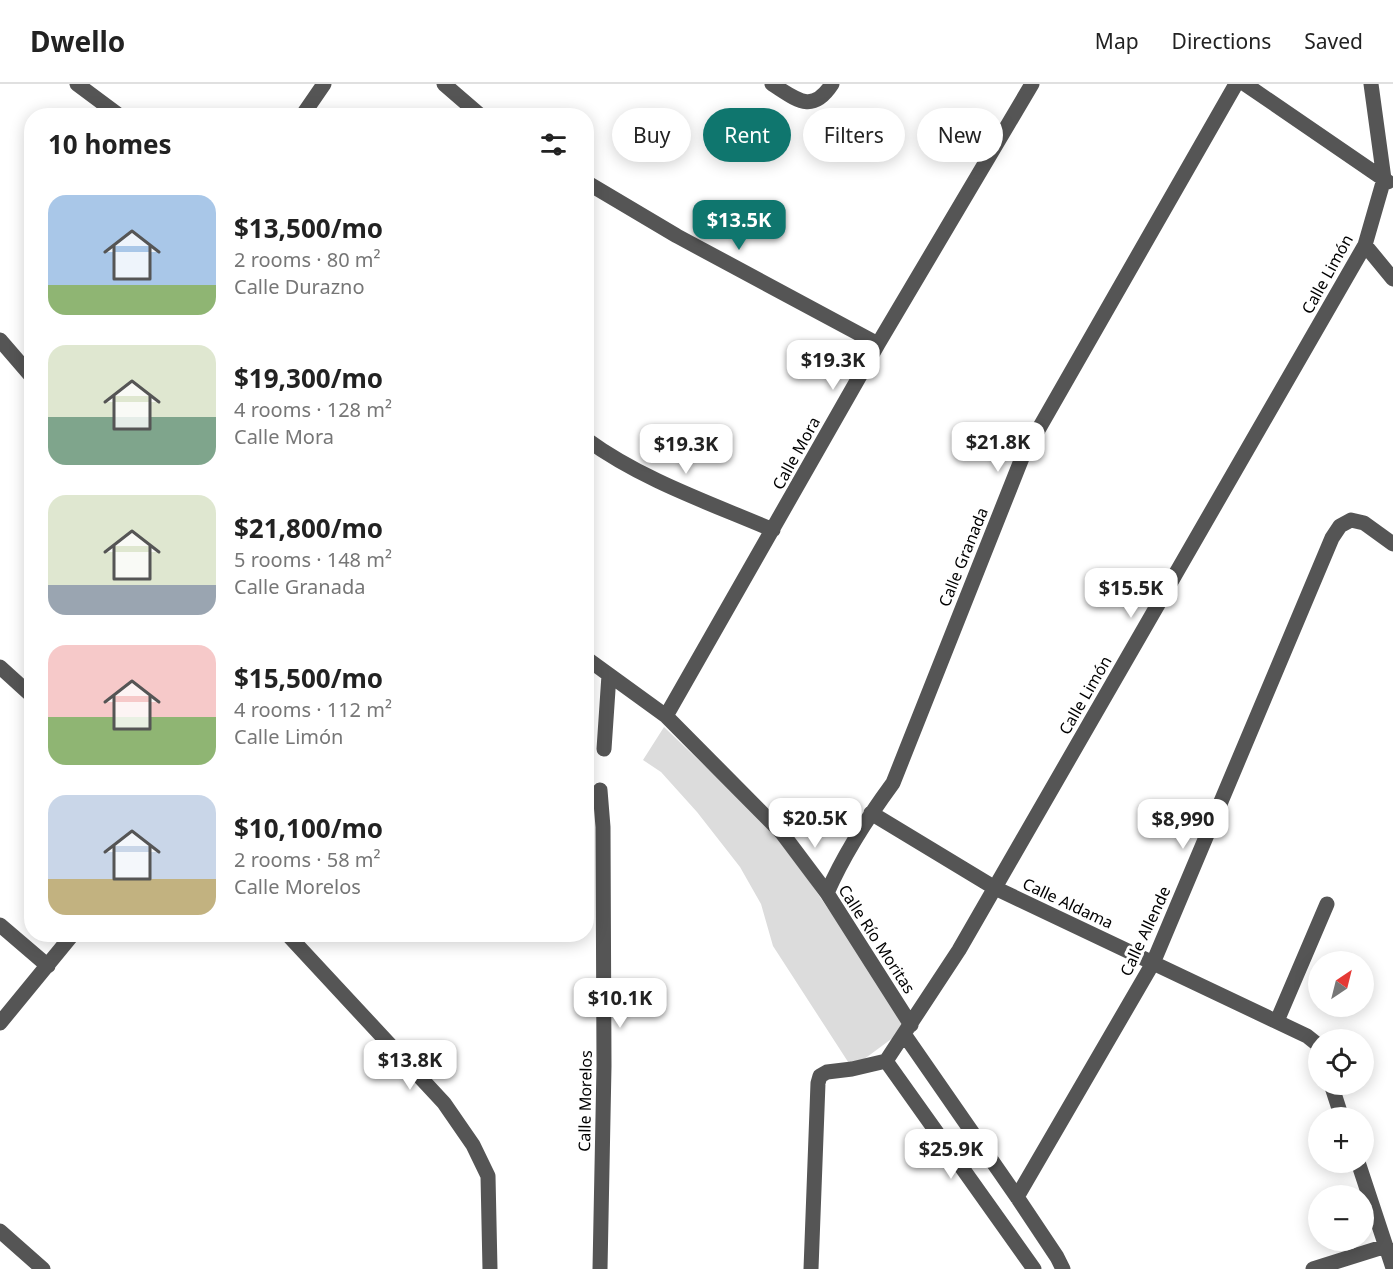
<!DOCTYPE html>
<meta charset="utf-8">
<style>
:root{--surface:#fff;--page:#f6f6f6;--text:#222;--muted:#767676;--line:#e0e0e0;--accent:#0f766e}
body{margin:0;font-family:"Noto Sans",sans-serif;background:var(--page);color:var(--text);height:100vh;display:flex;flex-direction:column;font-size:22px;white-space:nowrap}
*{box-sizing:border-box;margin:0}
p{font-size:20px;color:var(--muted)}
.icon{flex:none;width:33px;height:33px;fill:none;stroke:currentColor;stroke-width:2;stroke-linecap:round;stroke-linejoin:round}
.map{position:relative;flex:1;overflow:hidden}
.panel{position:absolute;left:24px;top:24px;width:570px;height:834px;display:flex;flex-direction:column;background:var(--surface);border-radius:24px;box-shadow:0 3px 15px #0003}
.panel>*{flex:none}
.banner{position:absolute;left:612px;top:24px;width:570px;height:54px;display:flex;gap:12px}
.needle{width:39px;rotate:35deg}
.tools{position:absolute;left:1308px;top:867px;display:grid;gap:12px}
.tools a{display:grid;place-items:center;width:66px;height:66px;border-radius:50%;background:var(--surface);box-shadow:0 3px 15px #0003;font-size:30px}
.price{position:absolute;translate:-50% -51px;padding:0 14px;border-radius:12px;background:#fff;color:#222;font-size:20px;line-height:39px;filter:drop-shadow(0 2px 3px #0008)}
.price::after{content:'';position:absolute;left:50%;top:36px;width:18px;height:14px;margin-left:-9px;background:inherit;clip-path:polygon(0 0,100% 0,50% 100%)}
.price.on{background:var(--accent);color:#fff}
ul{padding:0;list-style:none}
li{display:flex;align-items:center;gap:18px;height:150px;padding:0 24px}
li span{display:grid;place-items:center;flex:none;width:168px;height:120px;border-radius:18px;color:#555}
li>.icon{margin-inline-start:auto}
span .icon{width:72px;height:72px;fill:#fffc;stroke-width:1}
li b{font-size:26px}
h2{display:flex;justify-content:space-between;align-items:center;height:72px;padding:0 24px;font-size:26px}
.tag{padding:0 21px;border-radius:27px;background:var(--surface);box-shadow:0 3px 15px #0003;font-size:21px;line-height:54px}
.tag.on{background:var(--accent);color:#fff}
header{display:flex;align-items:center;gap:36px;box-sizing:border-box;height:84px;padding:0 30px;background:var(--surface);border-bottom:2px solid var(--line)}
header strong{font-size:28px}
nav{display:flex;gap:33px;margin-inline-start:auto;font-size:21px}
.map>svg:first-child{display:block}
.green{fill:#dcdcdc}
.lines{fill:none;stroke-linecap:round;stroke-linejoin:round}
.minor{stroke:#555;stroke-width:15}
.labels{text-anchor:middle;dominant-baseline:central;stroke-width:6;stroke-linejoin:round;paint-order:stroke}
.street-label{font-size:16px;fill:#000;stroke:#fff}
</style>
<header>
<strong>Dwello</strong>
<nav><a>Map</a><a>Directions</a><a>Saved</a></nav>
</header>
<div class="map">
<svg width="1393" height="1185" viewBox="0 0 1393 1185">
<rect width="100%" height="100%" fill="#fff"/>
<!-- green -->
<path class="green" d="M664,643L778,752L909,942L852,984L773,862L761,820L740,783L697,728L661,688L643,676Z"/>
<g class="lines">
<!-- minor -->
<path class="minor" d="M77,0L120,32
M444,0L481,32
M772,0C796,15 812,31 832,0
M1245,0L1388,98
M302,32L324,0
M586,98L677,152L878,260
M1365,161L1393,195
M0,256L32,293
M586,355C642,396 710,419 773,446
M586,574L666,632L782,749L827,809L911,941
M0,583L32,612
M666,632L878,260L1032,0
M604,665L609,591
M600,706L603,743L604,982L600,1185
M871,729L995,804L1307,952L1317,960L1318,964
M827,809C844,770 868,733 893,699L1022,374L1236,0
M0,841L48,882
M287,850L444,1019L473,1061L488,1092L490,1185
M1277,937L1327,820
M0,939L73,850
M904,950L1017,1113L1057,1173L1063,1185
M886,977L959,866L1365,161L1384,95L1371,0
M886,977L1034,1185
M1331,1000L1342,1034
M1358,1078L1393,1184
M1017,1113L1153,879L1332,454L1340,442L1351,436L1364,439L1393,460
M0,1147L43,1185
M811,1185L818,999L820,992L827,988L852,985L886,977
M1313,1185L1386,1162"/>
</g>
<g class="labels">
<!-- street labels -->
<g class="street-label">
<text transform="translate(1327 190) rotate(-61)">Calle Limón</text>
<text transform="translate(796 369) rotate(-61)">Calle Mora</text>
<text transform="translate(963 473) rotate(-68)">Calle Granada</text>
<text transform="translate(1085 611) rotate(-60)">Calle Limón</text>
<text transform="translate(1068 819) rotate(25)">Calle Aldama</text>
<text transform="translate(1145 847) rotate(-65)">Calle Allende</text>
<text transform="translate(877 855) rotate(57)">Calle Río Moritas</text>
<text transform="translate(585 1017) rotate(-89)">Calle Morelos</text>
</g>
</g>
</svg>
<div class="tools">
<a><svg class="needle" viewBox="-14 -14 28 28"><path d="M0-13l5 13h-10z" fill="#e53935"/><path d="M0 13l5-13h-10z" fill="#767676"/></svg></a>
<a><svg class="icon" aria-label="locate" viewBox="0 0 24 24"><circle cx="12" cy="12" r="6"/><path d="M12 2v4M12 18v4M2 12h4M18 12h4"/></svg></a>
<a>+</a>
<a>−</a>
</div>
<b class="price on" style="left:739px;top:167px">$13.5K</b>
<b class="price" style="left:833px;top:307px">$19.3K</b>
<b class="price" style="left:998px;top:389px">$21.8K</b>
<b class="price" style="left:686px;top:391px">$19.3K</b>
<b class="price" style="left:1131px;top:535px">$15.5K</b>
<b class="price" style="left:815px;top:765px">$20.5K</b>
<b class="price" style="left:1183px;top:766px">$8,990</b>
<b class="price" style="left:620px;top:945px">$10.1K</b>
<b class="price" style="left:410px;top:1007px">$13.8K</b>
<b class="price" style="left:951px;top:1096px">$25.9K</b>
<div class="banner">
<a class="tag">Buy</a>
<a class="tag on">Rent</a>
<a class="tag">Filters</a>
<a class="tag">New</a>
</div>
<section class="panel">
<h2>10 homes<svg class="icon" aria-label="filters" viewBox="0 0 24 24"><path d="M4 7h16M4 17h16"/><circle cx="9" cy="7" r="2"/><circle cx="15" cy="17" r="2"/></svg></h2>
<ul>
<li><span style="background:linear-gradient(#a9c7e8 75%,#8fb573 0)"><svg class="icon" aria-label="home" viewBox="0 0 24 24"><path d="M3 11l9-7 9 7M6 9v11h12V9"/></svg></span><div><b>$13,500/mo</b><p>2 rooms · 80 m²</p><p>Calle Durazno</p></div></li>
<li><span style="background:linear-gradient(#dfe7d0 60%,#7fa58c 0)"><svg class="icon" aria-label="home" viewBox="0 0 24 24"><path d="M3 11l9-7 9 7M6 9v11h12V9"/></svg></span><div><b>$19,300/mo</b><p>4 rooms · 128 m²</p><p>Calle Mora</p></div></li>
<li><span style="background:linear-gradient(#dfe7d0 75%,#9aa5b1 0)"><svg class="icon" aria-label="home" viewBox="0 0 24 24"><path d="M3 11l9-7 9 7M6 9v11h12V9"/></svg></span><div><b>$21,800/mo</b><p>5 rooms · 148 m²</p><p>Calle Granada</p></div></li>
<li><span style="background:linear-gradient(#f6c9c9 60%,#8fb573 0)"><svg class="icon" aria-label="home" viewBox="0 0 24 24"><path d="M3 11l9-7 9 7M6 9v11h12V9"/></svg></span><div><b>$15,500/mo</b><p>4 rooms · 112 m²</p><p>Calle Limón</p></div></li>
<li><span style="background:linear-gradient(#c9d6e8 70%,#c2b280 0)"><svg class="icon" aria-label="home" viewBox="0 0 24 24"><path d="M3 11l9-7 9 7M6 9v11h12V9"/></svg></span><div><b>$10,100/mo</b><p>2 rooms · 58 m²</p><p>Calle Morelos</p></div></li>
</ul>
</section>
</div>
